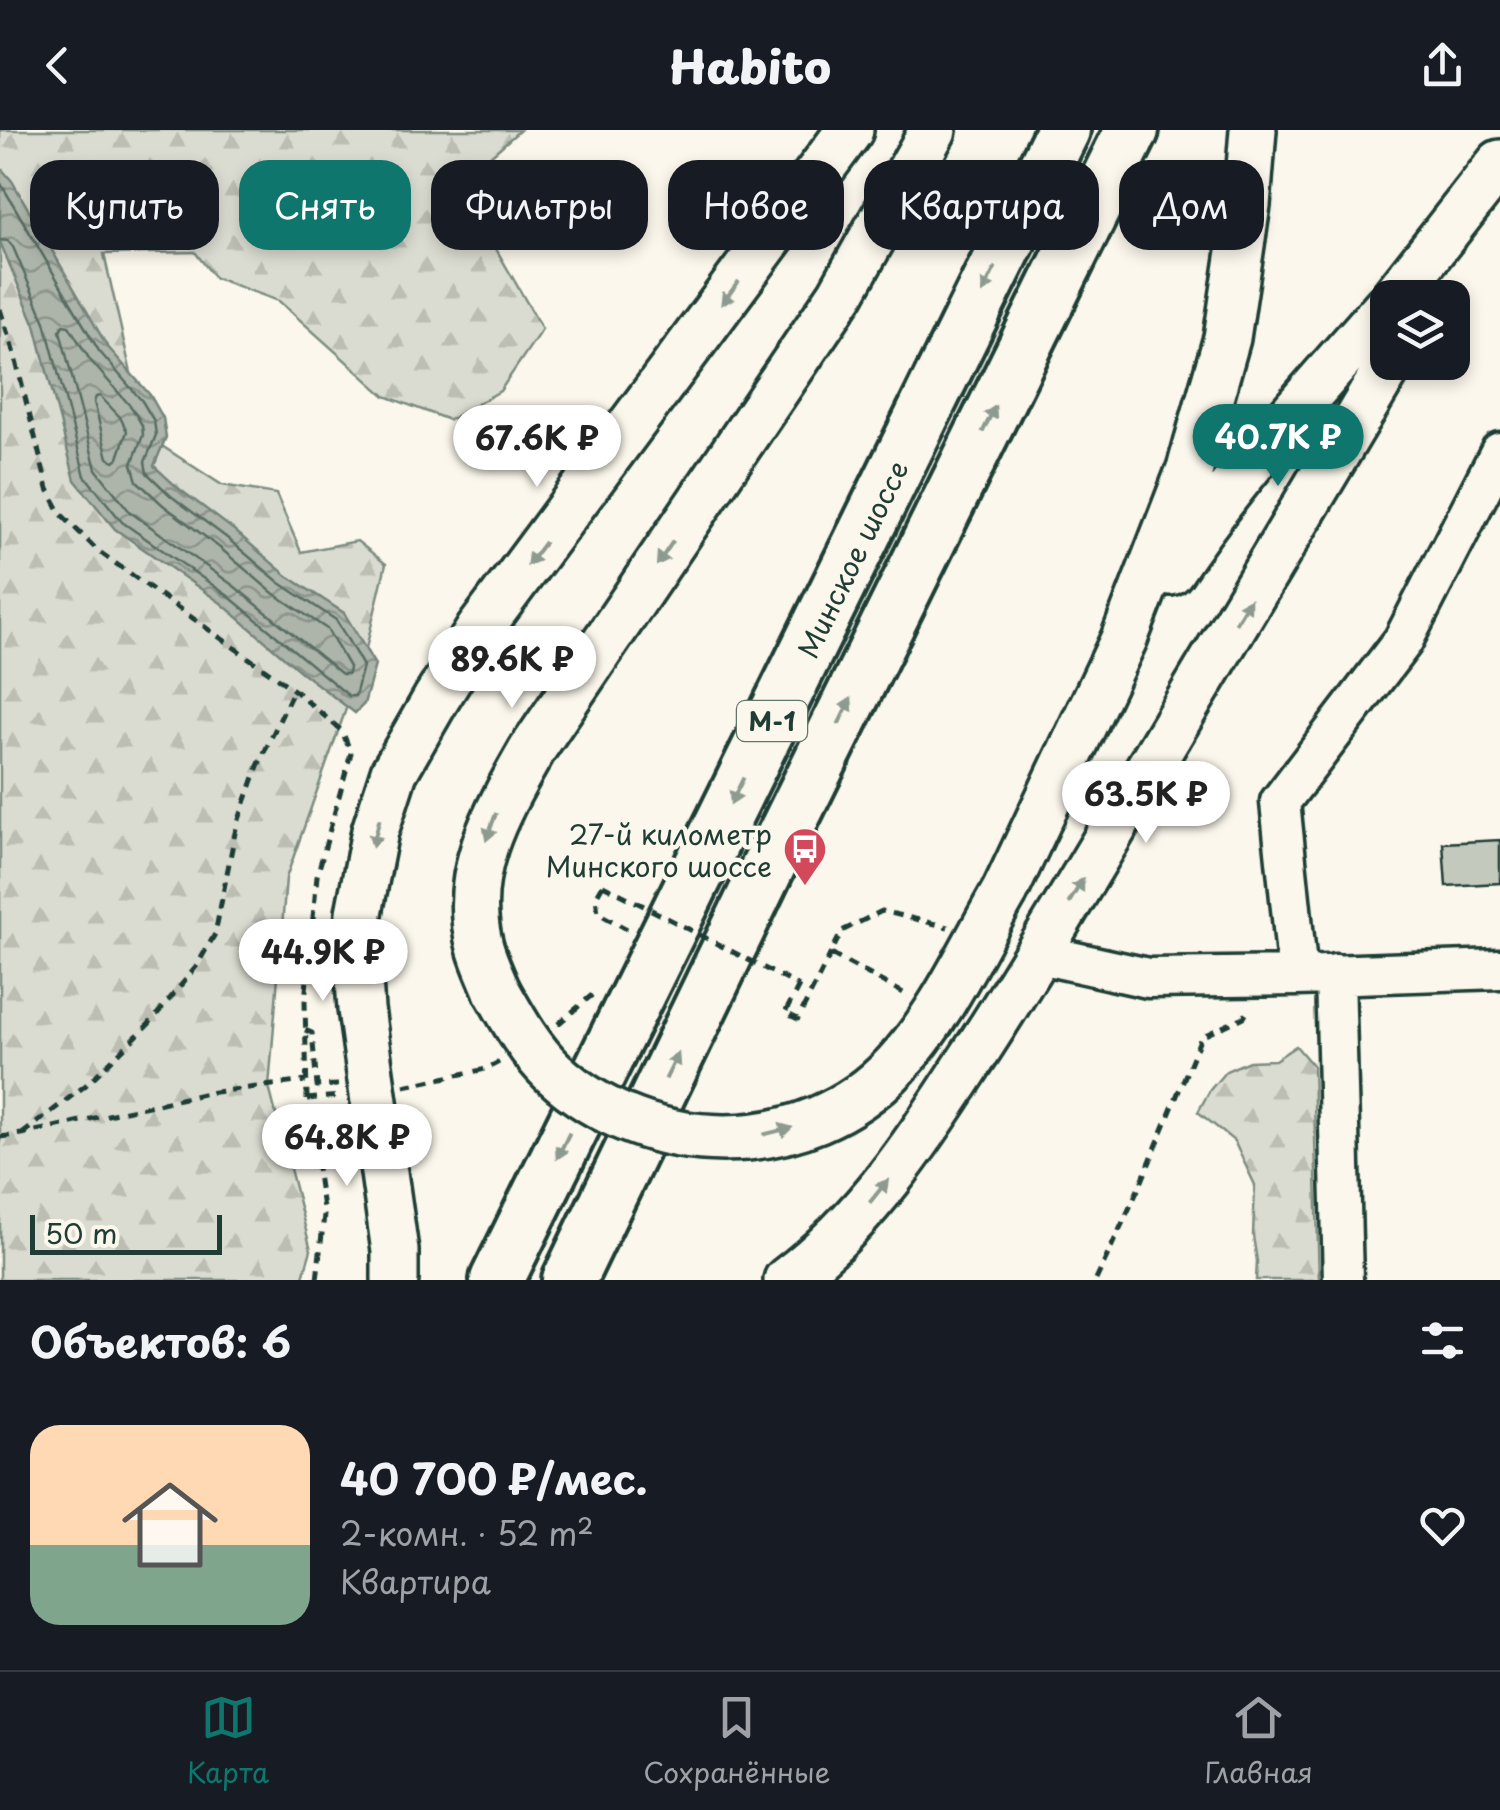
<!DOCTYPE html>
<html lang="ru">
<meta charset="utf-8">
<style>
:root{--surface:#171b24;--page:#20242c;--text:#f1f3f6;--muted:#9ea1a6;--line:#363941;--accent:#0f766e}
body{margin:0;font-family:"Playpen Sans",sans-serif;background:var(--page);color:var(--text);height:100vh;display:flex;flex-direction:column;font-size:38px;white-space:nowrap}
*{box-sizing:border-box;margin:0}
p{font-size:32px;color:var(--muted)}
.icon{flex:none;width:55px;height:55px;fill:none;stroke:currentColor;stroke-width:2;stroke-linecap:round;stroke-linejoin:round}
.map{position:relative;height:1150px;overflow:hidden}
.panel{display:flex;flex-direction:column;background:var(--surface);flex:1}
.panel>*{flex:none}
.guide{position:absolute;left:30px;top:30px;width:1440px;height:90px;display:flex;gap:20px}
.tools{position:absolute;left:1370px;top:150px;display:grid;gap:20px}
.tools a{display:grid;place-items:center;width:100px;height:100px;border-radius:20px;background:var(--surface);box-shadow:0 5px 15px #0003;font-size:50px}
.scale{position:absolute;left:30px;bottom:25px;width:192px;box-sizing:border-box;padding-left:10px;border:5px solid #1f3d34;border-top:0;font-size:28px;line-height:35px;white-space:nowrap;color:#1f3d34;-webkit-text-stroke:8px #fbf7ec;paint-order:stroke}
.price{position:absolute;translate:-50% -85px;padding:0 22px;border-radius:35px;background:#fff;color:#222;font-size:32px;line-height:65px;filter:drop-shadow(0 2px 5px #0008)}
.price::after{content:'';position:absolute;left:50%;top:60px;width:30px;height:22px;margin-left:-15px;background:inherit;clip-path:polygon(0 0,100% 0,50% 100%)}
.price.selected{background:var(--accent);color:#fff}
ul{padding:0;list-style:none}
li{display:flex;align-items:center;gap:30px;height:250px;padding:0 30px}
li+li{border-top:2px solid var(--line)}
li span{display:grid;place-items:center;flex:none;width:280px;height:200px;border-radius:30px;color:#555}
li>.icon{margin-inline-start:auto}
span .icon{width:120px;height:120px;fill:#fffc;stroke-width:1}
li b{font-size:42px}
h2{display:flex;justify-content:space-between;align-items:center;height:120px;padding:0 30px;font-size:42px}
.tag{padding:0 35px;border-radius:30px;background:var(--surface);box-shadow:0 5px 15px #0003;font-size:35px;line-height:90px}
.tag.selected{background:var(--accent);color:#fff}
header{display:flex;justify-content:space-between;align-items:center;height:130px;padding:0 30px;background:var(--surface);font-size:45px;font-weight:800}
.tabs{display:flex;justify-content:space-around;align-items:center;height:140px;border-top:2px solid var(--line);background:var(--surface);font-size:28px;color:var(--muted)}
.tabs a{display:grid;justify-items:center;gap:5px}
.tabs .selected{color:var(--accent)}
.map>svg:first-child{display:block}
.forest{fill:url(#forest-firs);stroke:#7d8c82;stroke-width:2.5}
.water{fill:url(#water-waves);stroke:#74847b;stroke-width:2.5}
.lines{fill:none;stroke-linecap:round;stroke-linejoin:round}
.shore{stroke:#586d63;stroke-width:2.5}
.building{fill:#c4c9be;stroke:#1f3d34;stroke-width:2.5}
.minor-casing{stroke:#1f3d34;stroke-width:45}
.major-casing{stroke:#1f3d34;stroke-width:52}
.highway-casing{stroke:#1f3d34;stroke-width:60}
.path{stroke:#1f3d34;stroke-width:5;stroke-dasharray:10 8;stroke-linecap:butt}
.minor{stroke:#fbf7ec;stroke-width:38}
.major{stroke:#fbf7ec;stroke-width:45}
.highway{stroke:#fbf7ec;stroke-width:52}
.major-bridge-casing{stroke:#1f3d34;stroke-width:52;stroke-linecap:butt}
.path-bridge{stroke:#1f3d34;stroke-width:5;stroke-dasharray:10 8;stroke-linecap:butt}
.major-bridge{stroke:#fbf7ec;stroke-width:45}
.oneway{fill:#8d9a90}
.labels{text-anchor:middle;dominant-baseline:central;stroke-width:9;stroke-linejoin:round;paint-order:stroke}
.shield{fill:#fbf7ec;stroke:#61756b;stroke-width:2.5}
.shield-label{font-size:25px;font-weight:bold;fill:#1f3d34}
.street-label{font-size:28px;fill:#1f3d34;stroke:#fbf7ec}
.poi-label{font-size:28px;fill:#1f3d34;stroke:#fbf7ec;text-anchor:end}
</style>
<header><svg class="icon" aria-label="back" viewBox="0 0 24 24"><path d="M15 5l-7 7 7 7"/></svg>Habito<svg class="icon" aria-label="share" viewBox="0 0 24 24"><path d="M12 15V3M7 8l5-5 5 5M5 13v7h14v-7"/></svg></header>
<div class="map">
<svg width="1500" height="1150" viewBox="0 0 1500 1150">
<defs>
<pattern id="forest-firs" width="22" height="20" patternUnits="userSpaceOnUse" patternTransform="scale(2.5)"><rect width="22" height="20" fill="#dbdcd1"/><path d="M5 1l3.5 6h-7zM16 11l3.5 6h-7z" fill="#bcbeb4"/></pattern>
<pattern id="water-waves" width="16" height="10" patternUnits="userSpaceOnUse" patternTransform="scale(2.5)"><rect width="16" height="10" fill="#adb4aa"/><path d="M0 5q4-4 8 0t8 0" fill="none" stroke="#8c948b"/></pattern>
</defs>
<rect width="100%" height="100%" fill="#fbf7ec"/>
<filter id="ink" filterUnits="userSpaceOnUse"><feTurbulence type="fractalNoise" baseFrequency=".01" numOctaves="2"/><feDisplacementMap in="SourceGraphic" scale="20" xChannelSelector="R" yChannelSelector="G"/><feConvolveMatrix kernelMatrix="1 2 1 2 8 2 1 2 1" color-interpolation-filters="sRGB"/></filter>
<g filter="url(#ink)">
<!-- forest -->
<path class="forest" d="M0,0H520L487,29L476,84L542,199L500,261L449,290L385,266L279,171L215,148L195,122L104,124L145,305L222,355L276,364L301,422L357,411L386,434L363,531L286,748L269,957L311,1120L302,1150H0Z
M1296,916L1313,936L1319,1150H1256L1257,1131L1253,1106L1255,1055L1234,1011L1198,982L1210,960L1226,941L1249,931L1275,930Z"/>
<!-- water -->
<path class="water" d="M0,37L12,51L107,216L150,265L163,288L166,307L154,336L178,358L234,400L286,445L344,483L375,535L364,574L355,583L300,541L221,473L115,399L75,350L35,195L0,112Z"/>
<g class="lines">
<!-- shore -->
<path class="shore" d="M0,52L99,221L142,271L154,291L156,305L145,332L147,343L171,366L227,408L280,453L336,490L363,536L355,566H349L227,465L122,392L85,346L45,192L13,117L8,111L0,110
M63,195L69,196L90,230L132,278L142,295L143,305L132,334L137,351L163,375L220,418L273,463L327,499L349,537L348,544H342L234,456L130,382L96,339L60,201Z
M100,266L120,287L127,301L118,328L114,331L108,328L94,272L96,267Z"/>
</g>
<!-- building -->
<path class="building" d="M1500,710V753L1446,756L1443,713Z"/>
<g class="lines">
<!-- minor casing -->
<g class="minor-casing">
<path id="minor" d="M1039,824L1148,848L1298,846L1500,839
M1335,844L1343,1150
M1298,846L1280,672L1403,511L1500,322"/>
</g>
<!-- major casing -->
<g class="major-casing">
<path id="major" d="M1394,168L1500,33
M1170,442C1234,346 1312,261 1388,175
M1005,761L1124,509L1190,339L1227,208L1247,75L1253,0
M497,861C491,846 484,832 480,817C460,744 497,681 532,620L841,164L933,0
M395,1150V1121L361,879L357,822L359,783L375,701L394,642L436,569L479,500L850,0
M787,1150C865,1092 918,1012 970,931C1013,866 1053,799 1093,732C1193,566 1292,399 1391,232"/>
</g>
<!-- highway casing -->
<g class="highway-casing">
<path id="highway" d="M497,1150L1063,0
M569,1150L765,743L1132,0"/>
</g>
<!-- path -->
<path class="path" d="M0,179L15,227L48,359L61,384L98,421L294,560L342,601L351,623L317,746L305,871L307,969L324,1085L317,1150
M603,755L596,767L598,783L627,799
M831,824L909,866
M799,856L785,883L798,889L842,801L882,781L948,797
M558,894L592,865
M305,900L312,903L317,956L338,955
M404,956L486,939L499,932
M307,969L339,966
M22,1004L86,955L149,894L196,837L215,804L236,698L258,636L293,561
M0,1007L22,1004L207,963L306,951
M1096,1150L1142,1051L1201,907L1244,887L1250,878"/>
<!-- minor -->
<use href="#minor" class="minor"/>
<!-- major -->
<use href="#major" class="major"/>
<!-- highway -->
<use href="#highway" class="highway"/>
<!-- major-bridge casing -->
<g class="major-bridge-casing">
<path id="major-bridge" d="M497,861C513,889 529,919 553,942C648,1030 806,1032 896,935C941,887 972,818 1005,761"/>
</g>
<!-- path-bridge -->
<path class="path-bridge" d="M603,755L799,856"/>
<!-- major-bridge -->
<use href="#major-bridge" class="major-bridge"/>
</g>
<!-- one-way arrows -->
<defs><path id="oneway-solid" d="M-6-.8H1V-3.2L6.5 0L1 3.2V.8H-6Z" transform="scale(2.5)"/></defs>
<g class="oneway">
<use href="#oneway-solid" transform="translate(989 150) rotate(116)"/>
<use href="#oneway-solid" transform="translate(730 163) rotate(127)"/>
<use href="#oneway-solid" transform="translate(989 289) rotate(-64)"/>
<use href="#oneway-solid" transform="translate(665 423) rotate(124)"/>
<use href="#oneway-solid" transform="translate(536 424) rotate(127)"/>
<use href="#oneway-solid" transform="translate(1243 481) rotate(-59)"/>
<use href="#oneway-solid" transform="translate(845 581) rotate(-64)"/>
<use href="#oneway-solid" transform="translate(737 661) rotate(116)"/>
<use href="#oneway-solid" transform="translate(491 697) rotate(110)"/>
<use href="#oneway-solid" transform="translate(376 703) rotate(104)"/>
<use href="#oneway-solid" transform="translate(1076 761) rotate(-59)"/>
<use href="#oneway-solid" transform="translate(672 936) rotate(-64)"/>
<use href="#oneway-solid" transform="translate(778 1001) rotate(-14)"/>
<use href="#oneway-solid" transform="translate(563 1016) rotate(116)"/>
<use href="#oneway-solid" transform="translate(879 1061) rotate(-51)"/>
</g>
</g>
<!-- icons -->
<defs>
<g id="bus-pin" transform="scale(2.25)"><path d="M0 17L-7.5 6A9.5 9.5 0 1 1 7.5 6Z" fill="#d1495b" stroke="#fbf7ec"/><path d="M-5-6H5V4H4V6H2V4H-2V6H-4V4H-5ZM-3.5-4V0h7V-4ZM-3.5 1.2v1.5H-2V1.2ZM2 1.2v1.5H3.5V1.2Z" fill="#fff"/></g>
</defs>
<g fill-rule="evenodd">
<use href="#bus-pin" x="805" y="719"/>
</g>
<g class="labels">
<!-- shield labels -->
<rect class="shield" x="737" y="571" width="70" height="40" rx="8"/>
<g class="shield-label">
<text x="772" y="591">М-1</text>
</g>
<!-- street labels -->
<g class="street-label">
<text transform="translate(852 429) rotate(-64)">Минское шоссе</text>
</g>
<!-- poi labels -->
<g class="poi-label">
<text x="772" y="703">27-й километр<tspan x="772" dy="32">Минского шоссе</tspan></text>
</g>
</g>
</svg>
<div class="tools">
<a><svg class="icon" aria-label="layers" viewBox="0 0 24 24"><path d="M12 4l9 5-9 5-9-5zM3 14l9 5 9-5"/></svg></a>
</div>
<div class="scale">50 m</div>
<b class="price selected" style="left:1278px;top:359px">40.7K ₽</b>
<b class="price" style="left:537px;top:360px">67.6K ₽</b>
<b class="price" style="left:512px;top:581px">89.6K ₽</b>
<b class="price" style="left:1146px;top:716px">63.5K ₽</b>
<b class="price" style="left:323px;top:874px">44.9K ₽</b>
<b class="price" style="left:347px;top:1059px">64.8K ₽</b>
<div class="guide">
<a class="tag">Купить</a>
<a class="tag selected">Снять</a>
<a class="tag">Фильтры</a>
<a class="tag">Новое</a>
<a class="tag">Квартира</a>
<a class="tag">Дом</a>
</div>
</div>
<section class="panel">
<h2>Объектов: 6<svg class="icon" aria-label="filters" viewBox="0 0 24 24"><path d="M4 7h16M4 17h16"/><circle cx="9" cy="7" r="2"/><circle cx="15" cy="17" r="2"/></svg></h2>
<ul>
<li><span style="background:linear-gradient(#ffd9b3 60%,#7fa58c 0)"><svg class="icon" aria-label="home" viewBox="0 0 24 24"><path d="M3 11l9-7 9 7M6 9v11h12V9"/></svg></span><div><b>40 700 ₽/мес.</b><p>2-комн. · 52 m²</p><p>Квартира</p></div><svg class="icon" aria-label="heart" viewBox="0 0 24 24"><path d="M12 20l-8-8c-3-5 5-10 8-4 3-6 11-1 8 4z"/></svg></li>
</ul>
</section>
<nav class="tabs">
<a class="selected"><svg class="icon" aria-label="map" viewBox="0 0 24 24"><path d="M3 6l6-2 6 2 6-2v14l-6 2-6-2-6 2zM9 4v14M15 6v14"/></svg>Карта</a>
<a><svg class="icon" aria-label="saved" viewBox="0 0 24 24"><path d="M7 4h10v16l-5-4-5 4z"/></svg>Сохранённые</a>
<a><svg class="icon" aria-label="home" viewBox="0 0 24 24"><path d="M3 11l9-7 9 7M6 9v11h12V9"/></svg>Главная</a>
</nav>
